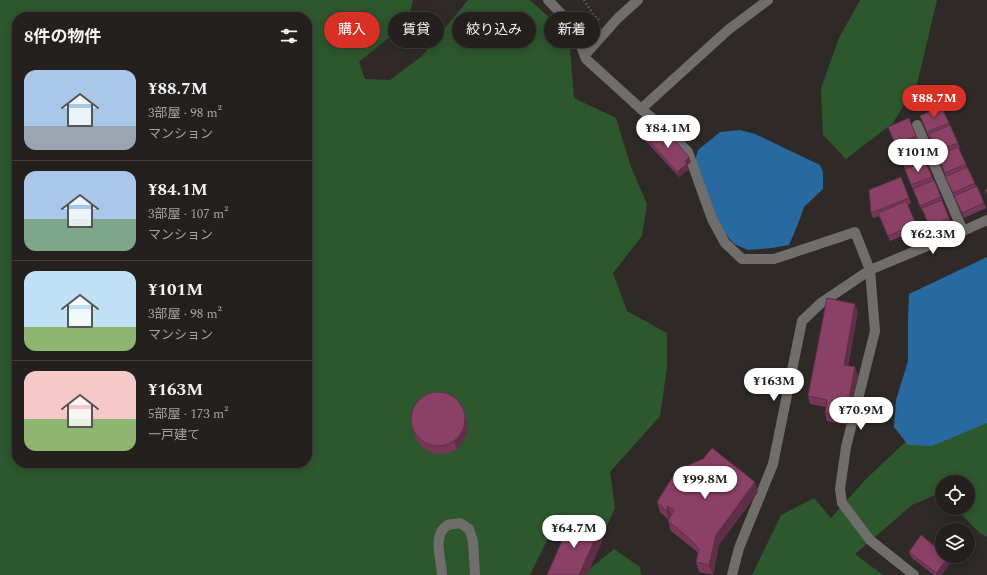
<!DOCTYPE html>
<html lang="ja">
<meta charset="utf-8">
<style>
:root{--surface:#23201e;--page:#2b2827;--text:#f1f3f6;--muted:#a3a3a4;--line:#403e3c;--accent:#d93025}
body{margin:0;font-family:Spectral,"Noto Sans JP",serif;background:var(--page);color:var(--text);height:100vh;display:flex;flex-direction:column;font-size:15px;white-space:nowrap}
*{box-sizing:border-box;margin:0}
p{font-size:13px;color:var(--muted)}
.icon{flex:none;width:22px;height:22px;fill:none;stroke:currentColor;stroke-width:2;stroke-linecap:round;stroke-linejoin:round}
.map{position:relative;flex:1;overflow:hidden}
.details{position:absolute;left:12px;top:12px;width:300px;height:456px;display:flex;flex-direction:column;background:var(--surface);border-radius:16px;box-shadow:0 2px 10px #0003,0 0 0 1px var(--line)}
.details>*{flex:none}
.banner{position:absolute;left:324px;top:12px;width:380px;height:36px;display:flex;gap:8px}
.tools{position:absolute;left:935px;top:475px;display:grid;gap:8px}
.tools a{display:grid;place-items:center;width:40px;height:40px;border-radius:50%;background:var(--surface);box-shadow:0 2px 10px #0003,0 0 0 1px var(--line);font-size:20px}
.price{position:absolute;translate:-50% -34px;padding:0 9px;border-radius:14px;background:#fff;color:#222;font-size:13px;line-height:26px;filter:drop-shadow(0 1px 2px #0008)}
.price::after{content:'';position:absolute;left:50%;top:24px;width:12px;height:9px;margin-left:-6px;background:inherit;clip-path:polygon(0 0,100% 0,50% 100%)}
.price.current{background:var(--accent);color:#fff}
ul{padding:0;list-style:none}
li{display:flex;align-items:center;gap:12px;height:100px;padding:0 12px}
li+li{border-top:1px solid var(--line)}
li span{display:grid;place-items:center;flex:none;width:112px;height:80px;border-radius:12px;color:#555}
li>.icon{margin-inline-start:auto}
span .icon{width:48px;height:48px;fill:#fffc;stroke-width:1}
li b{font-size:17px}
h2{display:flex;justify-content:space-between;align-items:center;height:48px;padding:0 12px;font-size:17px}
.pill{padding:0 14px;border-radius:18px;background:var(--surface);box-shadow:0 2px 10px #0003,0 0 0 1px var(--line);font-size:14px;line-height:36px}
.pill.current{background:var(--accent);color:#fff}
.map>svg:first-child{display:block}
.green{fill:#2d572c;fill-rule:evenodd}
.water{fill:#28699f}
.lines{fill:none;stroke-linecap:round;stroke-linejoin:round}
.path{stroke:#6e6a68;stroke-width:2.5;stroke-dasharray:1 3;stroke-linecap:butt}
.minor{stroke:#706e6c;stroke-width:10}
.wall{fill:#773857}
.shaded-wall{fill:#612e47}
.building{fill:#8a4165;stroke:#612e47}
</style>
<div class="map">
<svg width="987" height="575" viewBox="0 0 987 575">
<rect width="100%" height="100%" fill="#2f2a28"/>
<!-- green -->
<path class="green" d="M0,0H413L408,22L359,62L365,79L390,80L422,56L468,0H530L569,36L574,98L616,118L631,167L647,204L642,236L613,273L627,311L667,333V367L660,416L610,472L615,508L603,534L560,514L530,575H0ZM17,17H307V463H17Z
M860,0H937L917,84L893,123L846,159L823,135L821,88L839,38Z
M987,406V537L980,533L955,508H968V482H942V495L940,493L912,505L855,554L883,575H752L781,515L814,498L831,518L865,480L918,430Z
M614,549L640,567L641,575H582Z"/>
<!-- water -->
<path class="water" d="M740,130L755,134L820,165L823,172V189L804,207L798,224L789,245L772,248L748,250L734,244L716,222L694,164L698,150L720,132Z
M987,257V423L932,446L908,445L894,427L896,400L908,361V319L909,294Z"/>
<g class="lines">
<!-- path -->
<path class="path" d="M584,0L593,14L599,20"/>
<!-- minor -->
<path class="minor" d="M548,0L573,26L586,59L641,109L668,131L688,152L712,219L725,243L742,259H774L855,232L870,270L875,331L846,447L840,489L842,503L870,540L914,575
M585,55L618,18L638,0
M641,109L728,30L768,0
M917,125L963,231
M442,575C442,561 431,534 448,525C451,524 457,524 460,523L469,529L473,541L475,575
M732,575L739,548L773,464L802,321L821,303L870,270L963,231L987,220"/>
</g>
<!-- wall -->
<path class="wall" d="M941,106L958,143L960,148H959L967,167L984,203L986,208L964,218L947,182L946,177L939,161L937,156H938L930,137L929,138L920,116Z
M888,127L916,136L918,141L917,142L941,197L951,223L931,231L923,211H922L907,175L905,169Z
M656,133L691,162L687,165L689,169L679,177L644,139L643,134Z
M909,198L911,203L908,205L918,229L890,241L879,216L873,218L871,213Z
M858,311L848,366L858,375L847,425L827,421L825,413L826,407L810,404L808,396Z
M465,416L468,425L467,433L463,442L457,449L448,453L439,454L430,452L422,447L416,440L411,423Z
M758,492L719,545L713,575L699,572L696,562L698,553L695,550L671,531L668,521L669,520L660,512L657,502Z
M909,552L951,562L941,575H934L911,557Z"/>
<!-- shaded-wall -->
<path class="shaded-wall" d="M689,157L691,162L687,165L689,169L679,177L677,172L685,161Z
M855,304L858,311L846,372L844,365Z
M855,367L858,375L847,425L845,418Z
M463,409L468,425L467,433L463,442L457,449L454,441Z
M755,482L758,492L719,545L713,575L709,565L716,535Z
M668,506L672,516L669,520L666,511Z
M599,530L603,540L587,575H579Z
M949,557L951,562L941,575H937L936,573Z"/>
<!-- building -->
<path class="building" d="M941,106L949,123L927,132L920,116Z
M909,118L916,136L896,145L888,127Z
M950,125L958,143L936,151L929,134Z
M651,127L656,133L660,130L667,137L669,134L689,157L685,161L687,164L677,172L643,134Z
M915,139L923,156L904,164L896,147Z
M958,147L966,164L945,173L937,156Z
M925,161L932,177L911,185L905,169Z
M967,167L975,183L953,193L945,177Z
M901,177L909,198L871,213L869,190Z
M934,180L941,197L920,206L913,189Z
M977,186L984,203L962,213L954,196Z
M987,189V194L985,190Z
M942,200L949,218L929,226L922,208Z
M906,201L916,224L888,236L878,213Z
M827,298L855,304L844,365L855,367L845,418L825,413L827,400L808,396Z
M411 419a27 27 0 1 1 54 0a27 27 0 1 1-54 0Z
M712,448L755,482L716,535L709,565L696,562L699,549L691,540L668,521L674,510L668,506L666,511L657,502L677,470L703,459Z
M572,518L599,530L579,575H547Z
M921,535L942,552V556H947L949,557L936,573L909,552Z"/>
</svg>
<div class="tools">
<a><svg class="icon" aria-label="locate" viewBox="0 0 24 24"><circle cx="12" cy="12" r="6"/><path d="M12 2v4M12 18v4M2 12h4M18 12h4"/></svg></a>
<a><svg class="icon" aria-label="layers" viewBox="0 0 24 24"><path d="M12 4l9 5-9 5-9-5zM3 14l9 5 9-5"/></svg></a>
</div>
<b class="price current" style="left:934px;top:119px">¥88.7M</b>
<b class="price" style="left:668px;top:149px">¥84.1M</b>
<b class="price" style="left:918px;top:173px">¥101M</b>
<b class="price" style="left:933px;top:255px">¥62.3M</b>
<b class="price" style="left:774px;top:402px">¥163M</b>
<b class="price" style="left:861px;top:431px">¥70.9M</b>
<b class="price" style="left:705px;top:500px">¥99.8M</b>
<b class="price" style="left:574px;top:549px">¥64.7M</b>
<div class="banner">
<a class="pill current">購入</a>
<a class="pill">賃貸</a>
<a class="pill">絞り込み</a>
<a class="pill">新着</a>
</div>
<section class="details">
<h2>8件の物件<svg class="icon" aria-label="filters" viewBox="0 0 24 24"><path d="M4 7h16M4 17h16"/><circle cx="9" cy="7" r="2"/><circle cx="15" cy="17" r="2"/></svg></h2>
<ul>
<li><span style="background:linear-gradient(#a9c7e8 70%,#9aa5b1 0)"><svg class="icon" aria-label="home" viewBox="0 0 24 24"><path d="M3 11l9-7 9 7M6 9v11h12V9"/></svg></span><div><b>¥88.7M</b><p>3部屋 · 98 m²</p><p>マンション</p></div></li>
<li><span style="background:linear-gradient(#a9c7e8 60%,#7fa58c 0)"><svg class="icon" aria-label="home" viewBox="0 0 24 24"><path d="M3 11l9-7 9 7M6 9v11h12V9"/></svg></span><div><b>¥84.1M</b><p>3部屋 · 107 m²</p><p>マンション</p></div></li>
<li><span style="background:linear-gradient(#bfe0f5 70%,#8fb573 0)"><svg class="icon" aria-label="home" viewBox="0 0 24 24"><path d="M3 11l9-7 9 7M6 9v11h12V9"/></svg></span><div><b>¥101M</b><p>3部屋 · 98 m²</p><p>マンション</p></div></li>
<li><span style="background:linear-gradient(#f6c9c9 60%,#8fb573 0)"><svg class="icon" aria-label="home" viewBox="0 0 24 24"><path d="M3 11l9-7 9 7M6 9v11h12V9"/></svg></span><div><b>¥163M</b><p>5部屋 · 173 m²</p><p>一戸建て</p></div></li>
</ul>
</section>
</div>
